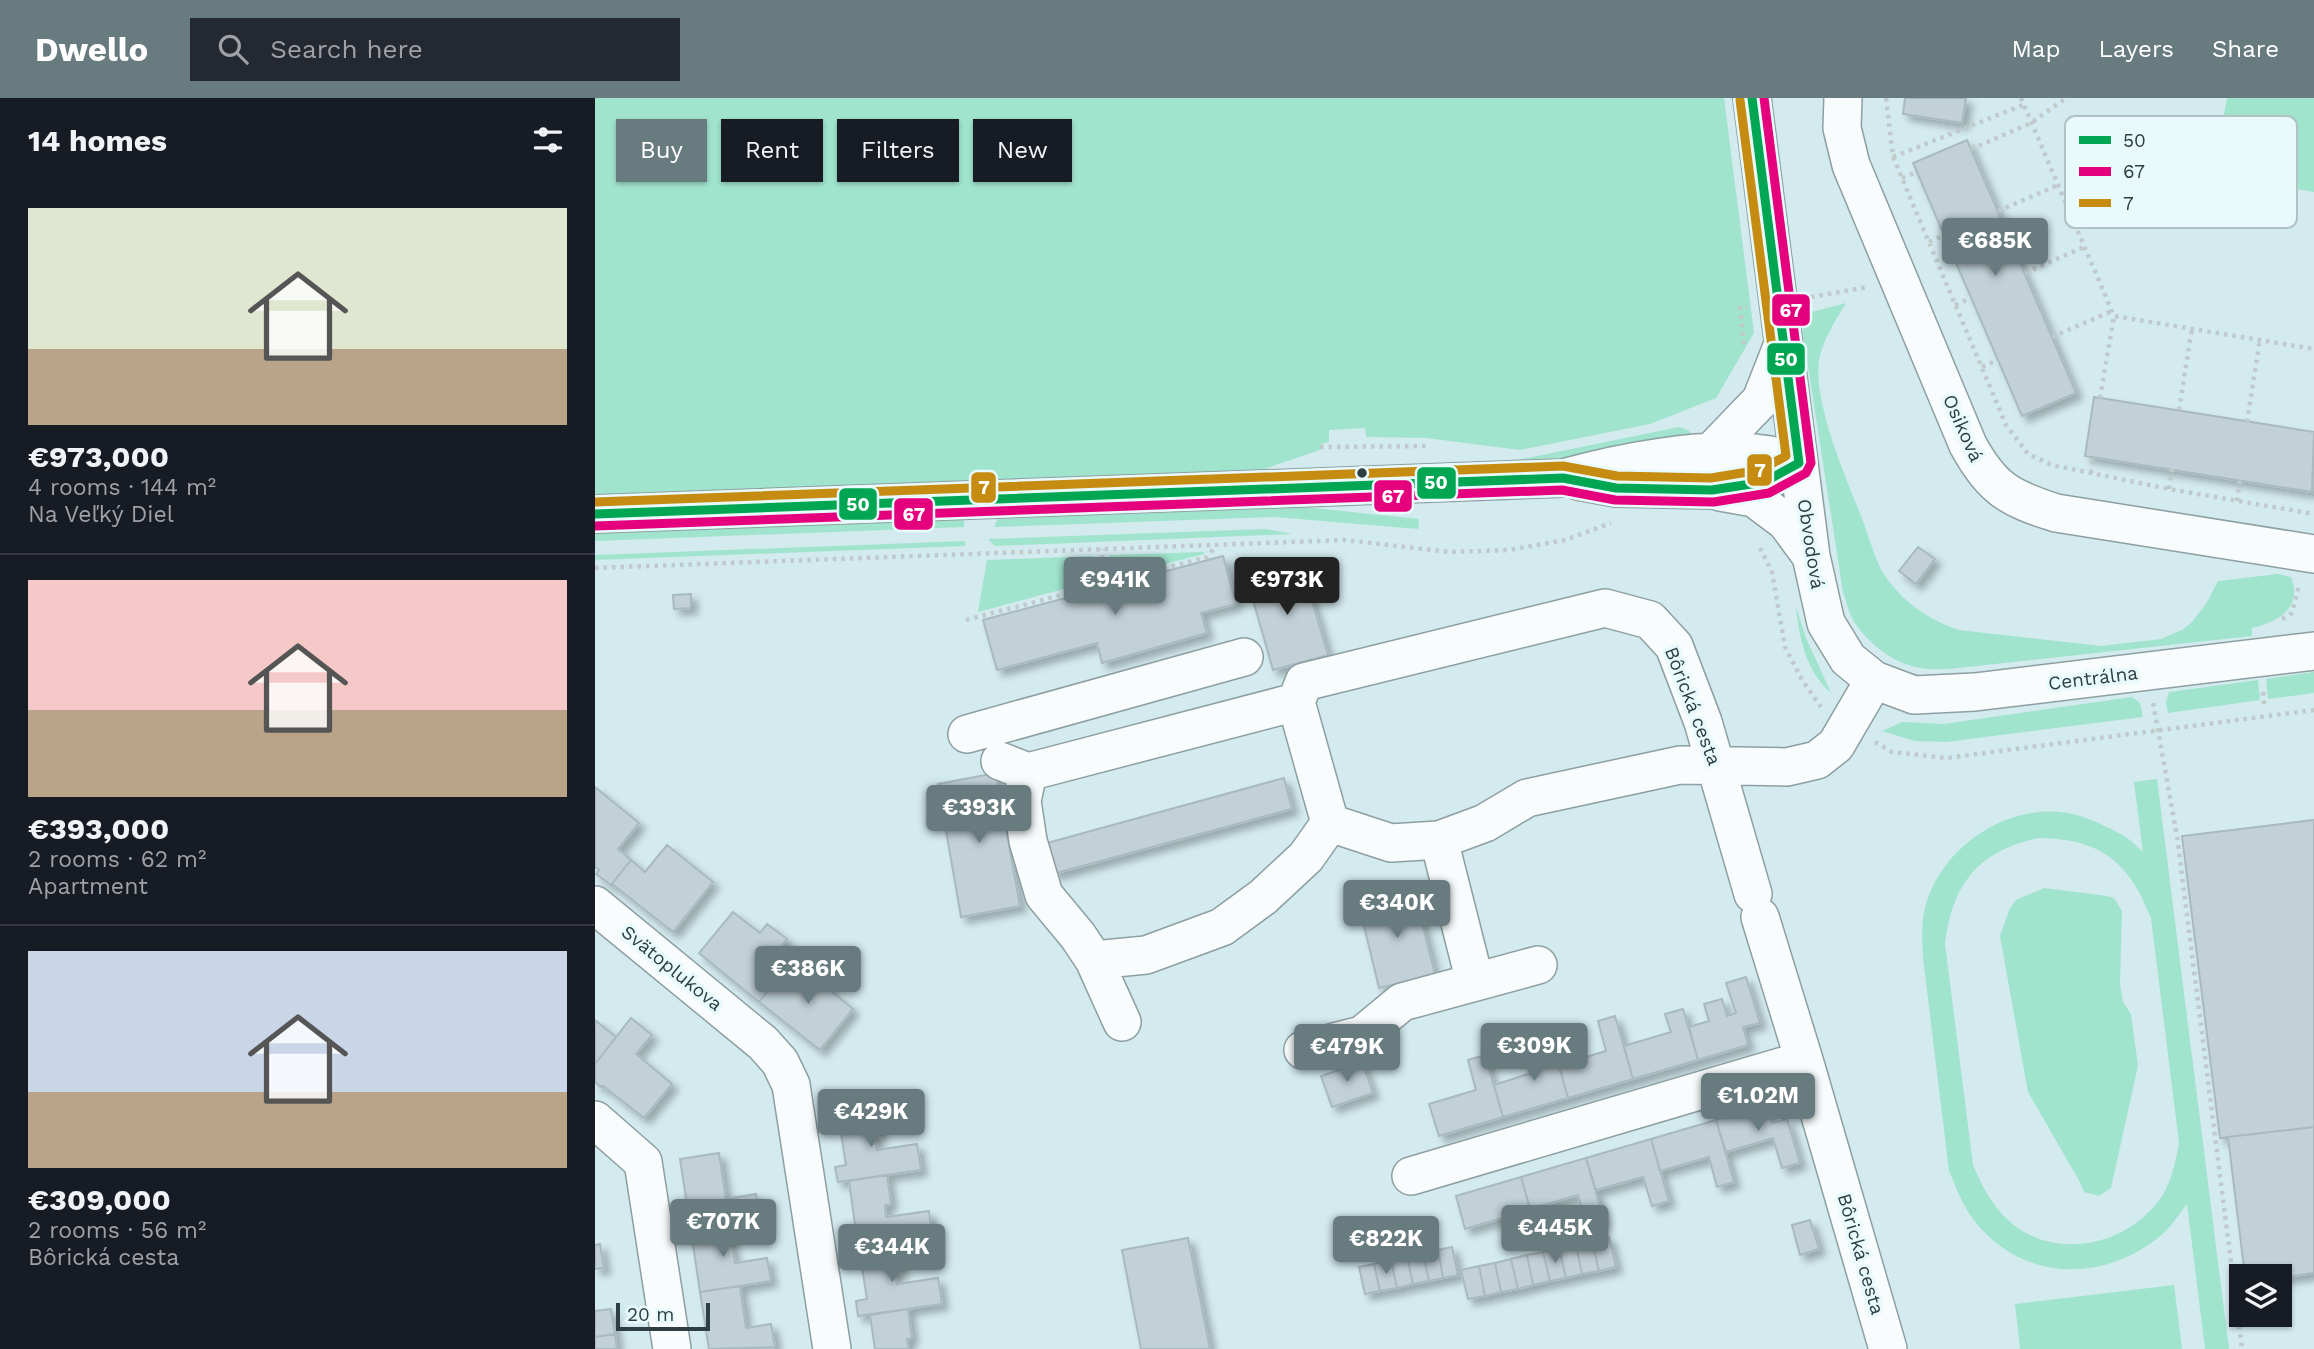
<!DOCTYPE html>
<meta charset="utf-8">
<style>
:root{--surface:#171b24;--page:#242831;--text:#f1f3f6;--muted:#9ea1a6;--line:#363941;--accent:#687b7f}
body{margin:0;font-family:"Work Sans",sans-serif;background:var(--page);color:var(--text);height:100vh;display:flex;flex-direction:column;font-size:26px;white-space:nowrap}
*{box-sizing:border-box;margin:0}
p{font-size:23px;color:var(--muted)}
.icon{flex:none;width:38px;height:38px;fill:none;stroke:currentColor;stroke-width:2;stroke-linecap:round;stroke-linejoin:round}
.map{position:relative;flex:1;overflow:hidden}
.side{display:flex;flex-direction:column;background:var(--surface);width:595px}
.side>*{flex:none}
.hud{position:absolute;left:21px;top:21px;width:665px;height:63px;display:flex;gap:14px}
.buttons{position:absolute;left:1634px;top:1166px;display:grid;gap:14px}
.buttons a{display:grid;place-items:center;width:63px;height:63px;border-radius:0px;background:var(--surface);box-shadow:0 2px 5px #0004;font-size:35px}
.scale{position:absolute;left:21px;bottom:18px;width:94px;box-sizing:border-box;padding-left:7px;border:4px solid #2e3f43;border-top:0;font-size:19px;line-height:24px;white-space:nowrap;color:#2e3f43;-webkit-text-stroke:5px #e9fafd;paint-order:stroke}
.price{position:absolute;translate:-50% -60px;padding:0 16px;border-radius:7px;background:var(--accent);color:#fff;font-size:23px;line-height:46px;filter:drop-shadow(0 2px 4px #0008)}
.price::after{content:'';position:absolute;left:50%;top:42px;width:21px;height:16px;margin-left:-10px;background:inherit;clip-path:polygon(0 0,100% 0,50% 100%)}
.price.on{background:#222;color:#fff}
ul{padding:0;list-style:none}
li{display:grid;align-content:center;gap:14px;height:371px;padding:0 28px}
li+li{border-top:2px solid var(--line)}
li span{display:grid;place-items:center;height:217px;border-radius:0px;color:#555}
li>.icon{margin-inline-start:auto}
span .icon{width:126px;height:126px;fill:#fffc;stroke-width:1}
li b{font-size:30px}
h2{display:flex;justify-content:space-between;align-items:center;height:84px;padding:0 28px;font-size:30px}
.pill{padding:0 24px;border-radius:0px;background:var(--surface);box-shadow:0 2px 5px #0004;font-size:24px;line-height:63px}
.pill.on{background:var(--accent);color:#fff}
header{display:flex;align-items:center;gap:42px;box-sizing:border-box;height:98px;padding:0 35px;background:var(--accent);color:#fff}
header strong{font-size:33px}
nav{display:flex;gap:38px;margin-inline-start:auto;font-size:24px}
.search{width:490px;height:63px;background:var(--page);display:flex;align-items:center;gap:18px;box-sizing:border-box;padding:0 24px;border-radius:0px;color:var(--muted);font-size:26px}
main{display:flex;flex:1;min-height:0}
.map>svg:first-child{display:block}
.green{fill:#a1e4cd;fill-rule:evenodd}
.building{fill:#c1d1d7;stroke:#a9babf;stroke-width:2;filter:url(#shadow)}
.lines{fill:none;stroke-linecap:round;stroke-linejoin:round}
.minor-casing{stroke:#8d9fa2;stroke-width:40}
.path{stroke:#c0cacb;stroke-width:4.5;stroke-dasharray:3.5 5;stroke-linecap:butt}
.minor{stroke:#f8fcfc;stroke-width:37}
.bus-1-casing{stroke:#e9fafd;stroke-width:14}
.bus-2-casing{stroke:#e9fafd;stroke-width:14}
.bus-3-casing{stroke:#e9fafd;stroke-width:14}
.bus-1{stroke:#00a651;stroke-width:9}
.bus-2{stroke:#e5007d;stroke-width:9}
.bus-3{stroke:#c58c11;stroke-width:9}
.bus-dot{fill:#2e3f43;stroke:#e9fafd;stroke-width:2.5}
.labels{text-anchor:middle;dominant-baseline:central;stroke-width:7;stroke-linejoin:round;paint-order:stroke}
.street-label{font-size:19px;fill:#2e3f43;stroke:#e9fafd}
.key{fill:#e9fafd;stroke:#b1c2c5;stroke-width:2}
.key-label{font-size:19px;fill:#2e3f43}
.line-badge{stroke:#e9fafd;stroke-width:2.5}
.badge-label{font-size:19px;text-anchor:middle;font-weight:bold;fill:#fff}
</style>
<header>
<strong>Dwello</strong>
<div class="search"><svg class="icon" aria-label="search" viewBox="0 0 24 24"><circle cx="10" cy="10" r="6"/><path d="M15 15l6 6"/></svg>Search here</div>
<nav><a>Map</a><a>Layers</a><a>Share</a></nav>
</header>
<main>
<section class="side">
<h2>14 homes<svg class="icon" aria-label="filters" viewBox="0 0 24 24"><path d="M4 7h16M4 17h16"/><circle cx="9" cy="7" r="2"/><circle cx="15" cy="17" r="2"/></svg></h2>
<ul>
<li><span style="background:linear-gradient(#dfe7d0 65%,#b9a48a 0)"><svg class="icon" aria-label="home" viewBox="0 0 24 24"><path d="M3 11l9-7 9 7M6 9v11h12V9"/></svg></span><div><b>€973,000</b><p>4 rooms · 144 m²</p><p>Na Veľký Diel</p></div></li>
<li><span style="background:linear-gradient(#f6c9c9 60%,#b9a48a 0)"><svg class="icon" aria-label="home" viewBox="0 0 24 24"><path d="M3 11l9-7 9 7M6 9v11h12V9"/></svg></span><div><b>€393,000</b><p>2 rooms · 62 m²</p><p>Apartment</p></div></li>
<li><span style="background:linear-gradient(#c9d6e8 65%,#b9a48a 0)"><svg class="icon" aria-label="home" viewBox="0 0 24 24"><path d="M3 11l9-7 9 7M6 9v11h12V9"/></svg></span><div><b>€309,000</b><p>2 rooms · 56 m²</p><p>Bôrická cesta</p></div></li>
</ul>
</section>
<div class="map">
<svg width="1719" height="1251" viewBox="0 0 1719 1251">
<defs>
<filter id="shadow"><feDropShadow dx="6" dy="6" stdDeviation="3.5" flood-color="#0004"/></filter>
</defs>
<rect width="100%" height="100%" fill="#d3eaee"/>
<!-- green -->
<path class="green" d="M0,0H1129L1159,235L1121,300L1055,326L925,352L831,340L771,339L770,330L734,332V344L726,346L725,352L663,373L0,399Z
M1632,0H1719V94L1618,76Z
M1251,205C1241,222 1227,243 1224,263C1218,307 1253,384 1269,426C1275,442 1280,462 1289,476C1306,503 1334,522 1364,532L1506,548L1566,541L1587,532L1596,525L1611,506L1623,483L1683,476L1696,479C1708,510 1683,524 1657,530V538L1354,571C1345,571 1335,572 1326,570C1298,566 1271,544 1257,520C1253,512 1251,502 1248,494L1205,217Z
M1084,329L1093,332L1098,338L1054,355L923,362Z
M709,409L824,421L823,431L680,419L399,429L403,421Z
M369,422V429L0,443V435Z
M671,431L697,436L400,448L393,441Z
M370,443V448L0,462V457Z
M610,454L609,456L514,480V457Z
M498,458L499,483L383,514L392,462Z
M1201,509L1211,540L1236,595C1211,573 1204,540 1201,509Z
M1719,574V595L1673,601L1671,581Z
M1663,582L1665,602L1573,615L1571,604L1574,594Z
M1537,599L1545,605L1548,619L1351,644L1320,643L1287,633L1307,624L1349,626Z
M1562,681L1634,1251H1610L1592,1106C1583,1117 1576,1130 1564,1139C1506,1186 1425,1183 1378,1121C1367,1106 1361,1089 1354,1073L1328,860C1327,842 1326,823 1331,806C1349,744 1424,697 1488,719C1502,724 1520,732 1532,740C1538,744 1543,750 1548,754L1539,684ZM1444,740C1505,741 1534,763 1556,820L1584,1045C1580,1066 1576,1088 1562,1105C1526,1150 1456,1162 1413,1122C1396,1106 1387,1088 1378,1067L1350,846C1357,786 1384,752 1444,740Z
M1449,790L1512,798L1519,800L1527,813L1525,886L1528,904L1536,916L1543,968L1516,1090L1504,1098L1489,1094L1485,1084L1433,994L1405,838L1415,810L1421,802Z
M1579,1187L1587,1251H1425L1420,1206Z"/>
<!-- building -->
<path class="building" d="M1310,0H1371L1367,25L1308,16Z
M1372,42L1481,295L1427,318L1318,65Z
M1499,299L1719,334L1717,394L1490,358Z
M1323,449L1340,461L1321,486L1304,473Z
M628,458L641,506L606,515L612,535L507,565L502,545L402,572L388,522Z
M706,465L733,557L678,572L652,481Z
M96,496V510L79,511L78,497Z
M401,675L425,808L366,819L343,686Z
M689,680L697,711L458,776L452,745Z
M0,689L44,725L23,751L36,762L16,787L1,776L4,772L0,769Z
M1719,722V1029L1625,1040L1587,738Z
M72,747L118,784L78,834L17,786L36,762L50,774Z
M819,792L840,877L784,890L764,807Z
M138,814L165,835L172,826L192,841L169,870L182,881L164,904L104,855Z
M217,865L238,881L231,889L258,911L225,952L164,904L182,881L195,892Z
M1151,879L1165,925L1148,929L1153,947L1103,962L1094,929L1114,923L1109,906L1127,901L1132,918L1141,915L1131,885Z
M1088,911L1103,962L1038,981L1029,948L1076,934L1070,916Z
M1020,918L1038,981L973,1000L964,967L1011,953L1003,923Z
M36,920L57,937L41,956L77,986L49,1020L8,988L6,989L0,984V966Z
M0,922L21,939L0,966Z
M955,937L973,1000L908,1019L899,987L946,972L937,943Z
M890,957L908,1019L844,1038L834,1006L881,992L873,962Z
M767,964L778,995L737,1009L726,978Z
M1171,1007L1177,1025L1192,1021L1205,1065L1187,1070L1178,1040L1131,1054L1121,1022Z
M282,1010L286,1040H280L282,1052L322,1046L326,1072L243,1084L240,1069L251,1067L243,1016Z
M1121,1022L1139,1084L1122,1089L1114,1059L1065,1073L1056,1041Z
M1719,1029V1175L1685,1180V1178H1650L1633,1039Z
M1056,1041L1074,1103L1057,1108L1048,1079L1001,1092L991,1060Z
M124,1055L131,1101L161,1096L164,1116L95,1126L85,1061Z
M991,1060L1009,1123L992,1127L983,1097L935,1111L926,1079Z
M292,1077L296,1106L290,1107L291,1119L334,1113L337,1139L253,1151L251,1135L261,1134L254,1083Z
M926,1079L941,1130L922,1136L917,1117L870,1131L861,1098Z
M133,1121L140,1165L172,1160L176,1183L105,1194L95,1126Z
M1215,1122L1224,1151L1205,1157L1197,1127Z
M1014,1139L1021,1169L1004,1173L997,1143Z
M593,1140L615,1251H546L527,1152Z
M997,1143L1004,1173L987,1176L981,1147Z
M302,1144L307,1175L300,1176L302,1186L343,1180L347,1206L263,1218L261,1203L272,1201L264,1150Z
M5,1146L9,1170L0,1171V1147Z
M981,1147L987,1176L971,1180L964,1150Z
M857,1149L863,1177L848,1180L843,1152Z
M964,1150L971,1180L955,1183L948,1154Z
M843,1152L848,1180L834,1183L828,1155Z
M948,1154L955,1183L938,1187L932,1157Z
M828,1155L834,1183L818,1186L812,1159Z
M932,1157L938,1187L923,1191L916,1161Z
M812,1159L818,1186L802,1190L796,1162Z
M916,1161L923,1191L906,1194L900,1165Z
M796,1162L802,1190L785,1193L779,1166Z
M900,1165L906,1194L890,1198L884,1168Z
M779,1166L785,1193L770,1196L764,1169Z
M884,1168L890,1198L873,1201L866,1172Z
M145,1188L151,1230L176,1226L180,1249L114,1251L105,1194Z
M16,1211L20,1236L0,1239V1213Z
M313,1211L317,1240L312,1241L314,1251H280L275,1217Z
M20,1236L22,1251H0V1239Z"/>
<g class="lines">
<!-- minor casing -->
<g class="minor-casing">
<path id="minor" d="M1157,0L1216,458L1231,525L1253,561L1279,582L1319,597L1380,594L1719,553
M1248,0L1247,30L1256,67L1373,347C1397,391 1414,400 1461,415L1719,456
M1115,355L1166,302L1188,246
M983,383L1021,390L1117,392L1169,384L1204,365
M1125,394L1159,400L1191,424L1216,458
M0,416L968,380C1026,364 1108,348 1167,356C1180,357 1192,362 1204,365
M701,604L735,725L796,745L844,742L890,725L932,700L1085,667L1192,669L1222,662L1241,647L1279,582
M372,636L649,559
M405,663L433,674L701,604L709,584L1010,510L1055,522L1079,548L1108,624L1158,796
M433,674L427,703L433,743L449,797L483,838L499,862L527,924
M844,742L880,884
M0,807L168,945L185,964L196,987L237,1251
M1165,819L1209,962L1293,1251
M499,862L551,857L627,829L668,799L711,759L735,725
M708,952L767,937L807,904L943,867
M0,1022L48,1064L77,1251
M816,1078L1209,962"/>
</g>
<!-- path -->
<path class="path" d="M1291,0L1298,59L1411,327L1433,356L1457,367L1574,391L1719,416
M1426,0L1519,218L1719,251
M1376,51L1436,25L1471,0
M1298,59L1428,7
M1307,80L1322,74
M1403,113L1463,87
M1334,144L1349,137
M1430,175L1489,149
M1216,199L1273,189
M1360,207L1376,200
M1457,239L1517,213
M1149,246L1145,209H1152
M1387,269L1403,262
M1505,300L1519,218
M1584,312L1597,230
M1652,324L1665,241
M725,349L834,348
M1496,375L1498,359
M1574,391L1577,371
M1642,403L1645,382
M1165,450L1177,474L1190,549L1207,582L1226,609
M0,470L750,442L854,454L914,452L970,442L1016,425
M507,486V451
M1687,521L1697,515L1704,487
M371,522L612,459L621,448
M1668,594L1669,607
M1558,605L1582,738L1647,1251
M1280,644L1297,654L1352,660L1719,612"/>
<!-- minor -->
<use href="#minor" class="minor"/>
<!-- bus-1 casing -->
<g class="bus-1-casing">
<path id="bus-1" d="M0,416L968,380L1021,390L1117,392L1169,384L1204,365L1157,0"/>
</g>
<!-- bus-2 casing -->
<g class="bus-2-casing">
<path id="bus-2" d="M0,428L967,392L1020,402L1119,404L1174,395L1211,375L1216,365L1169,0"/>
</g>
<!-- bus-3 casing -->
<g class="bus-3-casing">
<path id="bus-3" d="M0,404L968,368L1022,378L1116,380L1165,372L1191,358L1145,2"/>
</g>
<!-- bus-1 -->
<use href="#bus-1" class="bus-1"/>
<!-- bus-2 -->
<use href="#bus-2" class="bus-2"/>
<!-- bus-3 -->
<use href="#bus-3" class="bus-3"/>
</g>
<!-- markers -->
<circle class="bus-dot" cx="767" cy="375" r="6"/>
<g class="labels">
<!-- street labels -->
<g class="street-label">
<text transform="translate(1368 330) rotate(66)">Osiková</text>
<text transform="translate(1216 446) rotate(81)">Obvodová</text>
<text transform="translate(1498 580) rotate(-7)">Centrálna</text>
<text transform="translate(1098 608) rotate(69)">Bôrická cesta</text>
<text transform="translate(77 870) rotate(39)">Svätoplukova</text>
<text transform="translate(1266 1156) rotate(74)">Bôrická cesta</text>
</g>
</g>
<!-- legend -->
<rect x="1470" y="18" width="232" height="112" rx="10" class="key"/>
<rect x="1484" y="38" width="32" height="8" fill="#00a651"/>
<rect x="1484" y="69" width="32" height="9" fill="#e5007d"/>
<rect x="1484" y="101" width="32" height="8" fill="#c58c11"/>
<g class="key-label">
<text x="1528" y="49">50</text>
<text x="1528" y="80">67</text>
<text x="1528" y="112">7</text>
</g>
<g class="line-badge">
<rect x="1176" y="195" width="40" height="34" rx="7" fill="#e5007d"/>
<rect x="1171" y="244" width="40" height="34" rx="7" fill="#00a651"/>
<rect x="1151" y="355" width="27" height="34" rx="7" fill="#c58c11"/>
<rect x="821" y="368" width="41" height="34" rx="7" fill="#00a651"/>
<rect x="375" y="373" width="27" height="33" rx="7" fill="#c58c11"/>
<rect x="778" y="381" width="40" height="34" rx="7" fill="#e5007d"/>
<rect x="243" y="389" width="40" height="34" rx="7" fill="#00a651"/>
<rect x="298" y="399" width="41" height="34" rx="7" fill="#e5007d"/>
</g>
<g class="badge-label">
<text x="1196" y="219">67</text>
<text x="1191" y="268">50</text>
<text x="1165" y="379">7</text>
<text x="841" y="391">50</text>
<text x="389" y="396">7</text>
<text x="798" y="405">67</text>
<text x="263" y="413">50</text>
<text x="319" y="423">67</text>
</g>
</svg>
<div class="buttons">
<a><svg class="icon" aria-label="layers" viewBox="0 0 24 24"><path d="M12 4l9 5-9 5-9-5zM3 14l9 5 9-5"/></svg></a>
</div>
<div class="scale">20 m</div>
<b class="price" style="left:1400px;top:180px">€685K</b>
<b class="price" style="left:520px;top:519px">€941K</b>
<b class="price on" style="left:692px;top:519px">€973K</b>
<b class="price" style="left:384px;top:747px">€393K</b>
<b class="price" style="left:802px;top:842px">€340K</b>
<b class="price" style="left:213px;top:908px">€386K</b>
<b class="price" style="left:939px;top:985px">€309K</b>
<b class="price" style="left:752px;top:986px">€479K</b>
<b class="price" style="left:1163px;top:1035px">€1.02M</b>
<b class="price" style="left:276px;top:1051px">€429K</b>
<b class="price" style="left:128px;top:1161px">€707K</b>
<b class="price" style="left:960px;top:1167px">€445K</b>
<b class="price" style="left:791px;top:1178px">€822K</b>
<b class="price" style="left:297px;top:1186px">€344K</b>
<div class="hud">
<a class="pill on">Buy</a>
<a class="pill">Rent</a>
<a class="pill">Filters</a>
<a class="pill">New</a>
</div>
</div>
</main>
